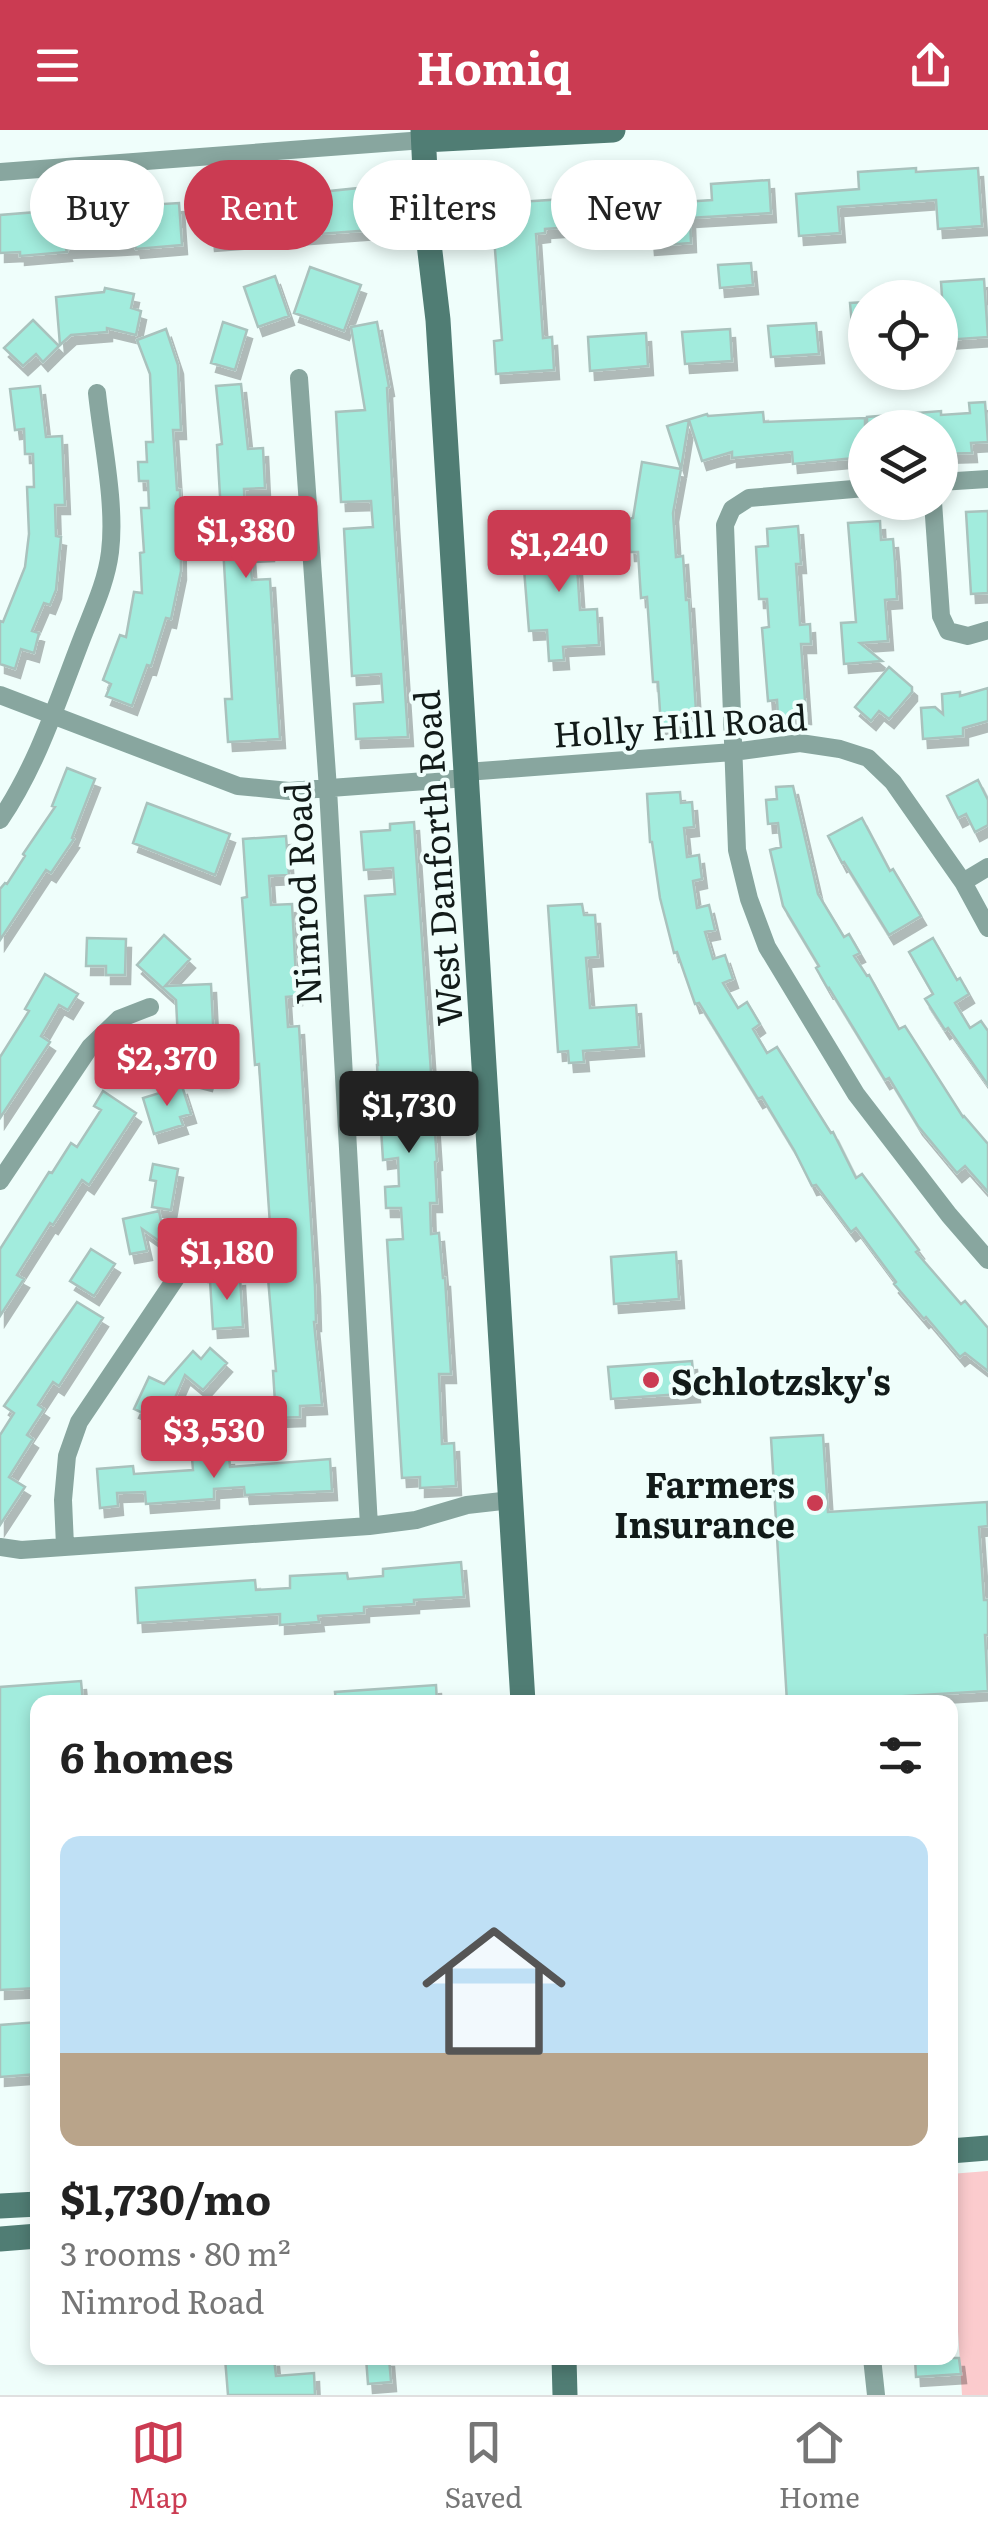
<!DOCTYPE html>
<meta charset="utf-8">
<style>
:root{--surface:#fff;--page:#f2f2f2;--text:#222;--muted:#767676;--line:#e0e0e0;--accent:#cb3b52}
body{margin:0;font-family:Literata,serif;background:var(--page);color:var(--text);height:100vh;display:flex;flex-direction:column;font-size:38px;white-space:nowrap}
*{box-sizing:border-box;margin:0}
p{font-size:32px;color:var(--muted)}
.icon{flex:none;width:55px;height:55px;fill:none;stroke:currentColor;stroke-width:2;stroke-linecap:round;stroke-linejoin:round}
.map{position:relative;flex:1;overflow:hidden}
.drawer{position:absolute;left:30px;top:1565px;width:928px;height:670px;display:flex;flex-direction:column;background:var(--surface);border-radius:20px;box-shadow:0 5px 15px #0003}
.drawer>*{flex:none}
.top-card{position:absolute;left:30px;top:30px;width:930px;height:90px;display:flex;gap:20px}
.tools{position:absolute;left:848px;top:150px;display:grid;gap:20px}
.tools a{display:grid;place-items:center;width:110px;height:110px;border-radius:50%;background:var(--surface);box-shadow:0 5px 15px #0003;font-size:50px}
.price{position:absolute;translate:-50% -85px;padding:0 22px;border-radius:10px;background:var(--accent);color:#fff;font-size:32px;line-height:65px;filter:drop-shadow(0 2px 5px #0008)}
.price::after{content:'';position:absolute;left:50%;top:60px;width:30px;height:22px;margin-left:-15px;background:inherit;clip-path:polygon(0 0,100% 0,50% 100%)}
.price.active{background:#222;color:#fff}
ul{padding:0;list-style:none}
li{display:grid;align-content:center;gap:20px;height:530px;padding:0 30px}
li span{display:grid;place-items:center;height:310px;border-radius:20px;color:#555}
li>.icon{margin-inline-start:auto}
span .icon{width:180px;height:180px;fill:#fffc;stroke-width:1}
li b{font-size:42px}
h2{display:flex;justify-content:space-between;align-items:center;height:120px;padding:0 30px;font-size:42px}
.chip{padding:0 35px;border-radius:45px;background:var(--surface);box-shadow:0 5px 15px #0003;font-size:35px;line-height:90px}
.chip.active{background:var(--accent);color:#fff}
header{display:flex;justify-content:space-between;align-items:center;height:130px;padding:0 30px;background:var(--accent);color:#fff;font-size:45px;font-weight:700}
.tabs{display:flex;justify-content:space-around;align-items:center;height:140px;border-top:2px solid var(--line);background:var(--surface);font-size:28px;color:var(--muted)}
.tabs a{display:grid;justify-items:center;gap:5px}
.tabs .active{color:var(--accent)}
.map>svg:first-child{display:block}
.green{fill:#fbcbcd}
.building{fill:#a2ecdd;stroke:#a9c2bd;stroke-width:2.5;filter:url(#shadow)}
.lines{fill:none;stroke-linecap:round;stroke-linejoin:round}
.street{stroke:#88a69f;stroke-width:18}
.secondary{stroke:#507d74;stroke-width:25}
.poi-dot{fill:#cb3b52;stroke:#effefb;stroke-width:4}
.labels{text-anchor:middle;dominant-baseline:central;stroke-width:8;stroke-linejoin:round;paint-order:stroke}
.street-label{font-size:35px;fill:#121b19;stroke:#effefb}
.poi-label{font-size:35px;font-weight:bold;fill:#121b19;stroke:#effefb;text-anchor:start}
</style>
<header><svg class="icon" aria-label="menu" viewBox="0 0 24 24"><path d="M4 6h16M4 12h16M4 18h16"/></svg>Homiq<svg class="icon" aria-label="share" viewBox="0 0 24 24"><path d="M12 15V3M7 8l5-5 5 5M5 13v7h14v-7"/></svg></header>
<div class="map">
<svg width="988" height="2265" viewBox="0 0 988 2265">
<defs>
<filter id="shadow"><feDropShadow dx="5" dy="9" stdDeviation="0" flood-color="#0004"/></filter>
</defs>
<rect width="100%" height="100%" fill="#effefb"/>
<!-- green -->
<path class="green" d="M988,2041V2265H962L952,2106L950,2105V2044Z"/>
<!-- building -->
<path class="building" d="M916,38V42L978,38L982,96L938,99L936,70L838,77L840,103L799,106L796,64L859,59L858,42Z
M769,50L771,83L690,88L691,113L650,116L648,92L545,99V103L536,104L543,208L552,207L554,240L496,244L494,211L502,210L494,107H488L486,74L564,69V65L622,60L623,76L712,70L711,54Z
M369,57L372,100L210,112L206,69L253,65L254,71L291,70V65Z
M96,70V78L179,73L182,115L136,119L135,115L66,119L67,122L20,126V122L0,123V85L74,79L73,72Z
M751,133L753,155L720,158L718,135Z
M310,137L361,155L344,201L294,183Z
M275,146L289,186L258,197L244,157Z
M984,149L988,207L945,210L941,152Z
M105,158L134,164L131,178L141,181L136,205L107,198V202L71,205L60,215L56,167L104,162Z
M865,172V206L853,207L850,173Z
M33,190L59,216L43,232L36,224L23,236L4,218Z
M223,192L247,200L235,240L211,233Z
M377,192L389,257L387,258L394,389L408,607L356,609L354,574L383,572L381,544L352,546L344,399L373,397L371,371L341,372L336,282L365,280L351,197Z
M816,193L819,224L771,227L768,196Z
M166,199L178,235L181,300H173L177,360H180L181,441L171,489L166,488L151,536L147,535L132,576L106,566L111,554L103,550L120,505L126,507L134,462L142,463L140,423L144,422L141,378H149L148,351H139L138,332H147L146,312H153L150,244L137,210Z
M730,199L732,231L685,234L682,202Z
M646,203L648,236L590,241L588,207Z
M241,254L248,319L263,318L265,358L244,359L245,385L267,384L269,422L250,423L252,450L270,449L280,609L228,612L225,569H232L217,315L222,314L216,256Z
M40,256L46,307L62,306L65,375H55L56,406L61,407L56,460L50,475L44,473L32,501L39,503L34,523L21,519L15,539L0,534V491L3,492L25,437L29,404L27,357H34L33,324H25L24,299L15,300L10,259Z
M985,272L988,312L971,313L972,323L940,324V298H867V287L941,281V285L970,283L969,273Z
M763,282L764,292L865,288V327L793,334L792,322L732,328V322L702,331L689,290L681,339L667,296L707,284L708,286Z
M642,332L681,339L673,383L676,427L683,426L686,470H689L696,581L683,582L684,594L661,596L658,552H653L647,467L641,468L638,422H630L628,389L633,388Z
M988,381V463L971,464L966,382Z
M880,391L881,410L893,409L895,433L897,469L885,470L888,511L860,513L882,531L844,534L841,493L856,492L848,393Z
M574,393L580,480L597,479L599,515L563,517L564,530L549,531L547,500L529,501L524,439L543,437L541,396Z
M798,396L801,434H796L800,495L810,494L811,514H801L806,585L778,587L777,570L768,571L762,498L769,497L767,469H759L756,417L768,416L767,399Z
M889,537L912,557V562L889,589L879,581L871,591L855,577Z
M988,558V591L963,598V606L923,609L921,578L935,577L943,584L942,564L960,562V566Z
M67,638L95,649L72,708L74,709L51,743L46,740L0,810V759L5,753L7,754L25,726L23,724L55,677L52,676Z
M978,650L988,670V695L975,702L966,684L958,688L947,666Z
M793,656L818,764L844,807L849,804L860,823L854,826L867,846L869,845L899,899L905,896L963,987L964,986L988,1014V1062L965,1036L957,1043L918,996L889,948L885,950L829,858L828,859L816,838L819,836L783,776L770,720L781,717L778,693L768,694L766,670L777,669L776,657Z
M680,662L681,673L692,672L694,697L684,698L687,727L699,725L702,749L693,751L697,778L709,775L715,800L705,802L713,829L725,825L733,849L723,853L738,878L747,872L760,894L753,899L767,923L777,917L831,1003L833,1002L856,1048L862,1044L919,1120L916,1122L961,1174L965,1171L988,1198V1241L965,1223L960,1227L926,1187L924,1189L894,1154L896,1152L856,1098L851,1102L816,1055L812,1056L794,1020L762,967L758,969L699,873L695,874L677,822L674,823L660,768L652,712H650L647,664Z
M147,673L230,704L215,745L133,713Z
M862,688L890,741L893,739L921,786L889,805L844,732L842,733L828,706Z
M414,692L437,1031L435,1032L437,1073H430L431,1104L439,1103L443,1148H445L451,1244H439L442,1314L454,1313L456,1356L420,1358V1347L402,1348L387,1110L403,1109L401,1078H386L385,1057L399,1056L398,1028L383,1030L377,935H378L365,766L395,764L393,738L364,740L361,702L390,700V694Z
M286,706L289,745L269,746L271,775L292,774L297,866L286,867L288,897L299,896L315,1157L316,1192H314L322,1275L300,1276V1287L276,1288L273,1241H276L266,1125L272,1124L259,934L255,935L242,768L247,767L243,709Z
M582,774L584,785H595L598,827L586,828L590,878L636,875L639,917L583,921L584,932L569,933L568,921L558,922L548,776Z
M164,805L190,829L165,856L211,854L214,914L217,915L207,952L169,942L178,910L176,870L137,835Z
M87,808L126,809L125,845H106V836H86Z
M933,808L957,850L960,848L969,864L955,873L970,898L981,891L988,901V955L948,898L945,900L925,869L933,864L909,822Z
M45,844L78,864L68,880L59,875L41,906L50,912L0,988V927L29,881L25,879Z
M182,956L191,984L180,987L183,995L154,1004L143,968Z
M103,961L136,983L89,1055L82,1050L53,1095L50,1093L17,1145L24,1149L0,1186V1119L49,1042L52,1043L71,1013L77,1017L101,980L94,976Z
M153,1034L178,1039L171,1080L152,1077L156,1051L150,1050Z
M159,1081L166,1116L142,1099L147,1121L130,1124L123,1089Z
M191,1097L221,1118L203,1143L173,1121Z
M91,1119L115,1134L94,1166L70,1151Z
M676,1122L679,1169L614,1174L611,1127Z
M240,1147L243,1197L213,1199L210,1150Z
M77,1172L103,1188L59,1256L53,1252L38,1275L44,1279L27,1305L33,1309L9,1347L25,1357L0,1395V1305L14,1283L4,1276Z
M210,1218L227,1233L203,1260L185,1245L164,1293L134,1279L149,1247L164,1254L193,1221L201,1229Z
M692,1231L695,1263L611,1269L608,1237Z
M823,1305L828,1382L987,1372L988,1396L979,1397L984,1470H988V1505H985L988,1561L841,1570V1572H787L771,1308Z
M229,1326L230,1337L330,1329L332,1361L245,1365L244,1357L214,1359V1369L146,1374L145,1362L117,1363L118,1376L100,1378L97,1339L133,1336L134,1344L193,1340L192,1328Z
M461,1432L464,1467L414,1470V1474L364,1477V1483L318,1486L319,1492L280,1495V1484L138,1493L136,1458L255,1450L256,1460L290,1458V1446L347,1443L348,1449L383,1446V1439Z
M81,1551L83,1572H38V1858L0,1860V1557Z
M436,1555L437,1572H336L335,1562Z
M38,1892V1944L0,1947V1895Z
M225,2228H274L276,2246L314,2243L315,2265H228Z
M366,2228H389L391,2252L368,2254Z
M915,2228H959L961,2244L916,2247Z"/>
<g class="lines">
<!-- street -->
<path class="street" d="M0,42L424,10
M299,248L328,659L369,1396
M940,352L988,349
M865,358L749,368L732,379L725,395L737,720L749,769L767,817L856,964L949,1085L988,1130
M933,372L941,486L948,501L968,506L988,500
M0,565L238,656L289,661L467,648
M466,642L733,622L800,613L840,619L868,628L893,652L963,752L988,798
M0,690C36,637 56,576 79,516C90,486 106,455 110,422C116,374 102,311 97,263
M963,752L988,737
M0,1051L90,917L119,889L150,877
M65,1416L63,1370L67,1326L79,1292L178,1145
M0,1417L21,1420L369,1396L416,1390L467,1375L511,1370
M872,2228L876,2265"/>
<!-- secondary -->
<path class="secondary" d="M423,0L428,105L438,190L466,642L523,1572
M424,10L613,0
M950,2021L988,2018
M0,2076L38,2074
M0,2109L38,2106
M564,2228L565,2265"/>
</g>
<!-- markers -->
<g class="poi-dot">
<circle cx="651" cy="1250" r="10"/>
<circle cx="815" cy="1373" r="10"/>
</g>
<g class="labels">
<!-- street labels -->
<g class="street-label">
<text transform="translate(680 594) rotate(-4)">Holly Hill Road</text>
<text transform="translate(436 728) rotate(-94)">West Danforth Road</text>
<text transform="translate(301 764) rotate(-93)">Nimrod Road</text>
</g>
<!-- poi labels -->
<g class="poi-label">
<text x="671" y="1250">Schlotzsky's</text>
<text x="795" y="1353" text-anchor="end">Farmers<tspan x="795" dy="40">Insurance</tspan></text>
</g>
</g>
</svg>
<div class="tools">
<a><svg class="icon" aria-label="locate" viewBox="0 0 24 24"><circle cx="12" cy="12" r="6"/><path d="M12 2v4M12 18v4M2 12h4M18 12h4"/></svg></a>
<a><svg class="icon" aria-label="layers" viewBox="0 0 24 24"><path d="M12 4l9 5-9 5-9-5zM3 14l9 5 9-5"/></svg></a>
</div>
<b class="price" style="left:246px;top:451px">$1,380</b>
<b class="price" style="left:559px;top:465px">$1,240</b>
<b class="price" style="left:167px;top:979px">$2,370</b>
<b class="price active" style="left:409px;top:1026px">$1,730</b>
<b class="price" style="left:227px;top:1173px">$1,180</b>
<b class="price" style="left:214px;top:1351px">$3,530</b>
<div class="top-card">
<a class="chip">Buy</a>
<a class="chip active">Rent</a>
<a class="chip">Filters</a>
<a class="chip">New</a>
</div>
<section class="drawer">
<h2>6 homes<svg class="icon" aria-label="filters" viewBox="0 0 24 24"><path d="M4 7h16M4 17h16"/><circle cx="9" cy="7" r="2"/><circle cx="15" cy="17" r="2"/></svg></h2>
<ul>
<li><span style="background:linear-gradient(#bfe0f5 70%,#b9a48a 0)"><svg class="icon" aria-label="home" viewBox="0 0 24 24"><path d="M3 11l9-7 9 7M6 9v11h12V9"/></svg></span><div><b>$1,730/mo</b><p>3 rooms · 80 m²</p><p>Nimrod Road</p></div></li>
</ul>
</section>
</div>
<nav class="tabs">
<a class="active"><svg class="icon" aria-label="map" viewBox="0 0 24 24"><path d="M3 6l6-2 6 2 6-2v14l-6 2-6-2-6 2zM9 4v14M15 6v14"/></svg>Map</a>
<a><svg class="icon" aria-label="saved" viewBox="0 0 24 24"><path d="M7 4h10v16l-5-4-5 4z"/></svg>Saved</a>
<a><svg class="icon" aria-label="home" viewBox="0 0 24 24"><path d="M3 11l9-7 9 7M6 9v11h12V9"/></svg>Home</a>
</nav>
